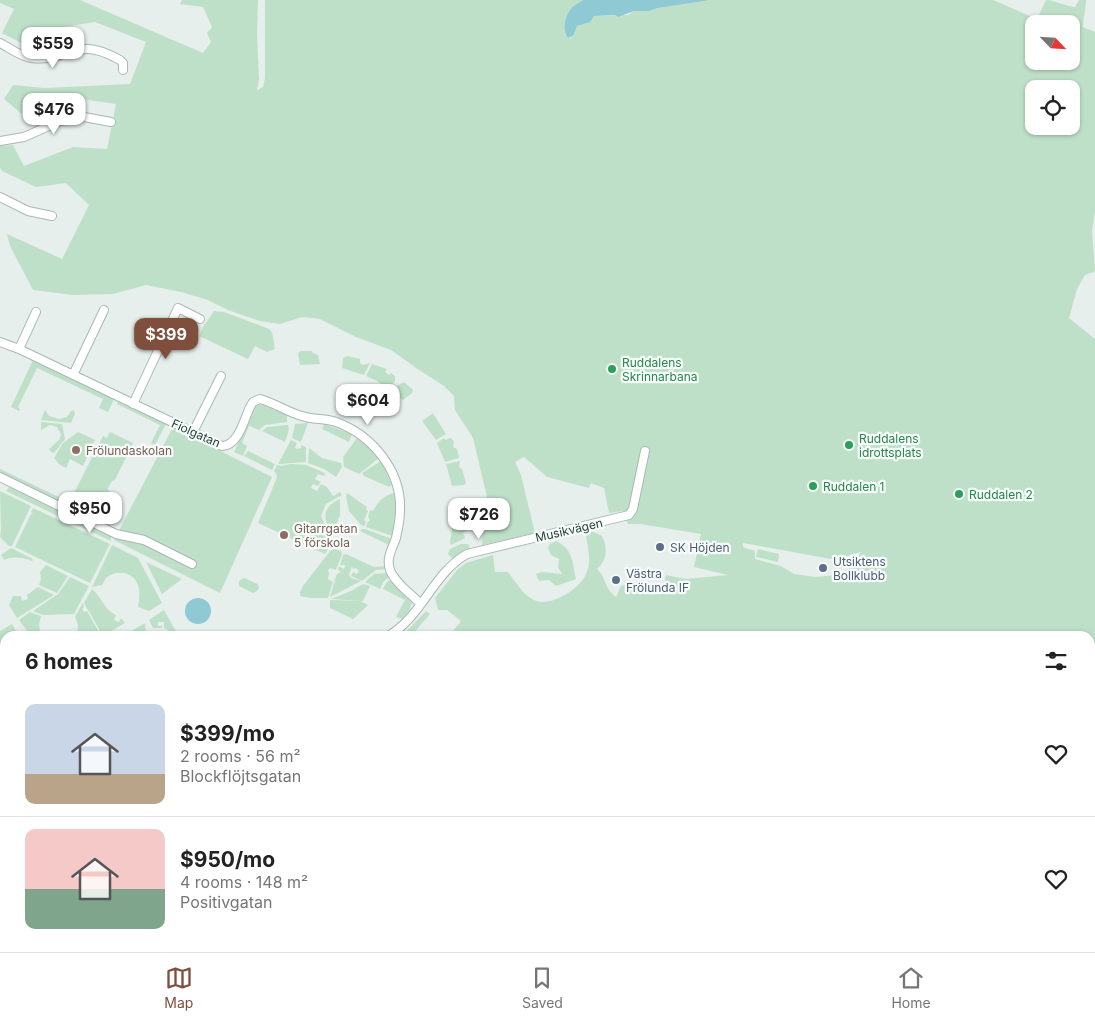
<!DOCTYPE html>
<meta charset="utf-8">
<style>
:root{--surface:#fff;--page:#f2f2f2;--text:#222;--muted:#767676;--line:#e0e0e0;--accent:#804e3d}
body{margin:0;font-family:Inter,sans-serif;background:var(--page);color:var(--text);height:100vh;display:flex;flex-direction:column;font-size:19px;white-space:nowrap}
*{box-sizing:border-box;margin:0}
p{font-size:16px;color:var(--muted)}
.icon{flex:none;width:28px;height:28px;fill:none;stroke:currentColor;stroke-width:2;stroke-linecap:round;stroke-linejoin:round}
.map{position:relative;flex:1;overflow:hidden}
.side{position:absolute;left:0px;top:631px;width:1095px;height:321px;display:flex;flex-direction:column;background:var(--surface);border-radius:15px 15px 0 0;box-shadow:0 1px 4px #0004}
.side>*{flex:none}
.needle{width:32px;rotate:115deg}
.controls{position:absolute;left:1025px;top:15px;display:grid;gap:10px}
.controls a{display:grid;place-items:center;width:55px;height:55px;border-radius:10px;background:var(--surface);box-shadow:0 1px 4px #0004;font-size:25px}
.price{position:absolute;translate:-50% -42px;padding:0 11px;border-radius:10px;background:#fff;color:#222;font-size:16px;line-height:32px;filter:drop-shadow(0 1px 2px #0008)}
.price::after{content:'';position:absolute;left:50%;top:30px;width:15px;height:11px;margin-left:-8px;background:inherit;clip-path:polygon(0 0,100% 0,50% 100%)}
.price.on{background:var(--accent);color:#fff}
ul{padding:0;list-style:none}
li{display:flex;align-items:center;gap:15px;height:125px;padding:0 25px}
li+li{border-top:1px solid var(--line)}
li span{display:grid;place-items:center;flex:none;width:140px;height:100px;border-radius:10px;color:#555}
li>.icon{margin-inline-start:auto}
span .icon{width:60px;height:60px;fill:#fffc;stroke-width:1}
li b{font-size:21px}
h2{display:flex;justify-content:space-between;align-items:center;height:60px;padding:0 25px;font-size:21px}
.menu{display:flex;justify-content:space-around;align-items:center;height:70px;border-top:1px solid var(--line);background:var(--surface);font-size:14px;color:var(--muted)}
.menu a{display:grid;justify-items:center;gap:2px}
.menu .on{color:var(--accent)}
.map>svg:first-child{display:block}
.green{fill:#bfe0c8;fill-rule:evenodd}
.water{fill:#8ec9d4}
.lines{fill:none;stroke-linecap:round;stroke-linejoin:round}
.stream{stroke:#8ec9d4;stroke-width:2}
.street-casing{stroke:#a8b8b2;stroke-width:10}
.secondary-casing{stroke:#a4bbb3;stroke-width:14}
.street{stroke:#fff;stroke-width:8}
.secondary{stroke:#fff;stroke-width:11}
.tram{stroke:#5f7d75;stroke-width:1}
.leisure-dot{fill:#2e9e5b;stroke:#f7fbf9;stroke-width:2}
.education-dot{fill:#8d6e63;stroke:#f7fbf9;stroke-width:2}
.service-dot{fill:#5c6f8a;stroke:#f7fbf9;stroke-width:2}
.labels{text-anchor:middle;dominant-baseline:central;stroke-width:4.5;stroke-linejoin:round;paint-order:stroke}
.leisure-label{font-size:12px;fill:#27864d;stroke:#f7fbf9;text-anchor:start}
.street-label{font-size:12px;fill:#24423a;stroke:#f7fbf9}
.education-label{font-size:12px;fill:#785e54;stroke:#f7fbf9;text-anchor:start}
.service-label{font-size:12px;fill:#4e5e75;stroke:#f7fbf9;text-anchor:start}
</style>
<div class="map">
<svg width="1095" height="952" viewBox="0 0 1095 952">
<rect width="100%" height="100%" fill="#e6efeb"/>
<!-- green -->
<path class="green" d="M0,0H80L203,53L211,42L207,33L212,27L203,7L180,4L182,0H258L257,34L259,80L257,90L263,87L265,78V0H583C571,8 564,19 565,34L568,38H571L577,26L587,22L594,16L628,15L634,11H649L658,8L711,0H993L1037,19L1046,0C1055,0 1064,6 1075,7L1079,0H1086C1086,10 1083,17 1083,27L1095,32V211L1092,231L1095,269L1094,272L1085,275L1077,289L1069,318L1095,339V920L1090,921V636H449L461,621L447,610H438L435,598L457,570L466,563L493,555L495,572H508C515,581 523,595 534,600C550,608 580,589 586,574C592,561 588,549 586,536L592,531L602,536C608,548 607,560 597,569C607,578 603,587 616,597L621,586L627,584L643,589L663,592L666,575L686,579L728,575L694,567L701,534L640,524H628L623,511L609,513L604,488L591,483L589,488L547,477L524,457L515,462L521,475L535,533L482,545L487,497L473,438L455,410L454,396L444,386L416,368L391,350L356,337L320,319L302,317L280,324L260,321L228,310L208,300L181,292L146,285L113,294L73,295L33,290L10,246L7,234L62,259L89,205L66,183L36,187L2,171L0,168V146L13,145L24,166L73,147L107,149L116,104L81,99L50,104L24,116L4,99L13,85L44,88L130,84L146,42L95,22L26,33L23,44L2,33L14,9L0,3ZM1034,24H1071V61H1034ZM1034,89H1071V126H1034ZM743,543L831,559L843,557L861,552L848,569L836,575L816,577L794,574L781,566L755,559V551L743,547Z
M214,311L224,312L269,329L272,332L275,349L267,352L255,346L248,359L199,336L203,327Z
M300,351H312L313,353L318,355L320,364L300,365L298,354Z
M347,356L360,359V363L363,365L370,363L364,375L342,368L343,358Z
M33,360L114,399L108,412L99,408L103,399L37,368L18,407L20,409L19,411L11,407Z
M372,364L387,369L385,372L389,375L391,373L395,376V381L389,389L377,381L366,376Z
M404,382L413,390L412,393L403,400L393,392L398,385Z
M118,402L166,424L155,445L151,443L160,425L117,404Z
M260,405H263L287,415V422L265,425L259,430L249,426L242,443L247,446L243,456L234,452L256,406Z
M45,410L49,416L59,419L67,417L71,411L74,410L75,414L71,423L41,420Z
M433,413L446,434L436,440L422,421Z
M41,422L62,424L65,439L54,453L51,452L49,449L59,440L61,434L57,427L50,425L41,430Z
M308,423L301,442L292,438L295,424Z
M324,424L352,434L349,442L322,429Z
M288,425L289,430L285,442L262,431L267,427Z
M173,427L272,477L220,593L114,540Z
M78,432L95,440L83,466L70,459L66,468L60,465L54,458L63,443Z
M110,432L133,443L115,480L112,481L107,490L110,491L99,514L70,501L103,436L107,438Z
M357,438L367,445L379,458L359,474L344,467L343,457Z
M444,438L446,440L449,438L452,439L454,442L453,447L457,449L459,458L445,462L437,443Z
M291,440L297,443L295,447L297,449L301,448V445L306,447V462L278,464Z
M309,448L322,458L341,463L342,467L336,477L324,469L308,463Z
M248,451L275,464L272,470L244,456Z
M381,461L392,485L389,487L364,476L362,473Z
M460,461L459,467L462,469L466,483L464,485L452,486L446,464Z
M291,464L306,465L325,473L324,476L318,474L315,479L321,482L318,486L313,484L311,488L317,491L321,484L327,487L333,496L340,492L342,495L326,504L321,516L326,527L331,534L327,540L330,546L325,554L258,523L276,480L277,476L274,471L277,465L281,466Z
M0,469L61,498L66,500L58,503L0,476Z
M9,487L63,511L60,517L6,491Z
M0,491L31,506L12,546H9L0,537L1,530Z
M347,493L367,507L366,509L368,511L364,520L366,522L364,526L361,525L349,511L346,496Z
M394,493L396,512L392,536L366,527L367,523L370,520L368,517L370,510L373,511C377,503 384,495 394,493Z
M340,499V515L333,533C321,520 323,506 340,499Z
M33,508L110,544L90,583L15,547L31,514H33L31,512Z
M65,511L88,522L87,525L111,536V541L62,518Z
M454,514H464L468,518L467,531L463,533L465,538L451,545L450,543Z
M362,529H365L392,539L389,545L360,531Z
M556,541C573,549 572,561 576,579L556,586L549,580L539,581L536,574L542,572L562,574L558,567L559,559L551,555L548,548L550,544Z
M461,544H468L470,549L452,558L448,554L450,549Z
M112,545L138,558L162,603L149,611L138,607C139,600 141,590 137,583C132,571 115,570 106,578C104,580 104,583 102,585L92,587Z
M11,548L31,558L33,560L32,561C24,557 12,556 4,560L1,555Z
M334,549L341,551L342,554L336,570L330,568L328,570L329,573L328,579L333,582L328,598H311L300,596V592L303,586L330,551Z
M758,549L779,554L778,562L756,557Z
M346,554L374,567L386,566V569L376,570L362,581L351,576L353,572L357,574L359,571L356,568L353,569L352,566L349,575L351,578L361,581L330,597L334,583H336L334,582L337,574L341,572L338,570L339,566L343,569L346,566L344,565H340L343,555Z
M146,562L182,579L162,594Z
M46,565L68,576L57,593L39,585L41,579L40,572Z
M387,573L389,577L383,582L380,589L365,582L374,574Z
M70,577L89,586L74,614L43,615L33,611L58,594Z
M244,578L258,584L259,588L257,591L253,593L239,586V581Z
M390,580L412,603L409,611L402,619L396,617L405,600L383,589L386,583Z
M363,584L370,586L363,601L331,599L351,591Z
M38,587L54,595L17,618L9,605L13,596H21L22,601L28,599L27,595Z
M92,589C102,597 104,610 116,615L114,620L119,622L121,618L125,623L103,636L84,603Z
M330,600L360,601L368,605L353,619L330,608Z
M83,603L84,607L82,609L84,612L87,611L101,636H77L78,626L75,616Z
M164,610L177,633L175,634L164,628V622H158V626H162V628H153L149,620Z
M426,611L430,614L411,636H402Z
M30,612L41,616L39,625L41,636H31L19,620Z
M145,623L146,632L141,636H123Z
M12,624L19,636H5V646L0,647V631Z
M5,900V944L0,952V902Z
M189,948H426L424,952H193Z
M584,948H1048L1051,952H583Z"/>
<!-- water -->
<path class="water" d="M583,0H711L658,8L649,11H634L618,17L615,15L594,16L590,22L577,26L573,36L568,38C562,32 565,17 570,10C573,6 579,3 583,0Z
M185 611a13 13 0 1 1 26 0a13 13 0 1 1-26 0Z
M1095,920L1094,946L1085,950L1083,952H1051L1048,948H1090V921Z"/>
<g class="lines">
<!-- stream -->
<path class="stream" d="M1090,784L1095,786"/>
<!-- street casing -->
<g class="street-casing">
<path id="street" d="M0,43C10,48 21,57 32,58C54,61 68,50 86,49C97,48 111,55 120,60L123,63V70
M0,141L24,137L60,121L84,117L111,122
M0,197L28,211L52,216
M0,342L19,349L222,446C238,446 244,420 250,407L253,402L260,399C275,403 287,412 302,416C313,420 325,418 336,422C372,435 402,471 400,511C400,520 398,529 396,538C392,549 386,558 390,570C395,583 411,594 421,604
M19,349L36,312
M73,375L104,310
M133,404L178,308L200,319
M193,432L221,376
M0,477L116,534L144,540L192,564
M388,636C422,617 433,573 467,554L629,515L633,509L645,451
M0,716L5,723
M0,843L5,840
M70,948V952
M183,948L187,952
M579,952V948"/>
</g>
<!-- secondary casing -->
<g class="secondary-casing">
<path id="secondary" d="M0,865L5,875
M22,952H30"/>
</g>
<!-- street -->
<use href="#street" class="street"/>
<!-- secondary -->
<use href="#secondary" class="secondary"/>
<!-- tram -->
<path class="tram" d="M0,830L5,842
M49,948L51,952"/>
</g>
<!-- markers -->
<g class="leisure-dot">
<circle cx="612" cy="369" r="5"/>
<circle cx="849" cy="445" r="5"/>
<circle cx="813" cy="486" r="5"/>
<circle cx="959" cy="494" r="5"/>
</g>
<g class="education-dot">
<circle cx="76" cy="450" r="5"/>
<circle cx="284" cy="535" r="5"/>
</g>
<g class="service-dot">
<circle cx="660" cy="547" r="5"/>
<circle cx="823" cy="568" r="5"/>
<circle cx="616" cy="580" r="5"/>
</g>
<g class="labels">
<!-- leisure labels -->
<g class="leisure-label">
<text x="622" y="362">Ruddalens<tspan x="622" dy="14">Skrinnarbana</tspan></text>
<text x="859" y="438">Ruddalens<tspan x="859" dy="14">idrottsplats</tspan></text>
<text x="823" y="486">Ruddalen 1</text>
<text x="969" y="494">Ruddalen 2</text>
</g>
<!-- street labels -->
<g class="street-label">
<text transform="translate(196 433) rotate(24)">Fiolgatan</text>
<text transform="translate(569 530) rotate(-13)">Musikvägen</text>
</g>
<!-- education labels -->
<g class="education-label">
<text x="86" y="450">Frölundaskolan</text>
<text x="294" y="528">Gitarrgatan<tspan x="294" dy="14">5 förskola</tspan></text>
</g>
<!-- service labels -->
<g class="service-label">
<text x="670" y="547">SK Höjden</text>
<text x="833" y="561">Utsiktens<tspan x="833" dy="14">Bollklubb</tspan></text>
<text x="626" y="573">Västra<tspan x="626" dy="14">Frölunda IF</tspan></text>
</g>
</g>
</svg>
<div class="controls">
<a><svg class="needle" viewBox="-14 -14 28 28"><path d="M0-13l5 13h-10z" fill="#e53935"/><path d="M0 13l5-13h-10z" fill="#767676"/></svg></a>
<a><svg class="icon" aria-label="locate" viewBox="0 0 24 24"><circle cx="12" cy="12" r="6"/><path d="M12 2v4M12 18v4M2 12h4M18 12h4"/></svg></a>
</div>
<b class="price" style="left:53px;top:69px">$559</b>
<b class="price" style="left:54px;top:135px">$476</b>
<b class="price on" style="left:166px;top:360px">$399</b>
<b class="price" style="left:368px;top:426px">$604</b>
<b class="price" style="left:90px;top:534px">$950</b>
<b class="price" style="left:479px;top:540px">$726</b>
<section class="side">
<h2>6 homes<svg class="icon" aria-label="filters" viewBox="0 0 24 24"><path d="M4 7h16M4 17h16"/><circle cx="9" cy="7" r="2"/><circle cx="15" cy="17" r="2"/></svg></h2>
<ul>
<li><span style="background:linear-gradient(#c9d6e8 70%,#b9a48a 0)"><svg class="icon" aria-label="home" viewBox="0 0 24 24"><path d="M3 11l9-7 9 7M6 9v11h12V9"/></svg></span><div><b>$399/mo</b><p>2 rooms · 56 m²</p><p>Blockflöjtsgatan</p></div><svg class="icon" aria-label="heart" viewBox="0 0 24 24"><path d="M12 20l-8-8c-3-5 5-10 8-4 3-6 11-1 8 4z"/></svg></li>
<li><span style="background:linear-gradient(#f6c9c9 60%,#7fa58c 0)"><svg class="icon" aria-label="home" viewBox="0 0 24 24"><path d="M3 11l9-7 9 7M6 9v11h12V9"/></svg></span><div><b>$950/mo</b><p>4 rooms · 148 m²</p><p>Positivgatan</p></div><svg class="icon" aria-label="heart" viewBox="0 0 24 24"><path d="M12 20l-8-8c-3-5 5-10 8-4 3-6 11-1 8 4z"/></svg></li>
</ul>
</section>
</div>
<nav class="menu">
<a class="on"><svg class="icon" aria-label="map" viewBox="0 0 24 24"><path d="M3 6l6-2 6 2 6-2v14l-6 2-6-2-6 2zM9 4v14M15 6v14"/></svg>Map</a>
<a><svg class="icon" aria-label="saved" viewBox="0 0 24 24"><path d="M7 4h10v16l-5-4-5 4z"/></svg>Saved</a>
<a><svg class="icon" aria-label="home" viewBox="0 0 24 24"><path d="M3 11l9-7 9 7M6 9v11h12V9"/></svg>Home</a>
</nav>
